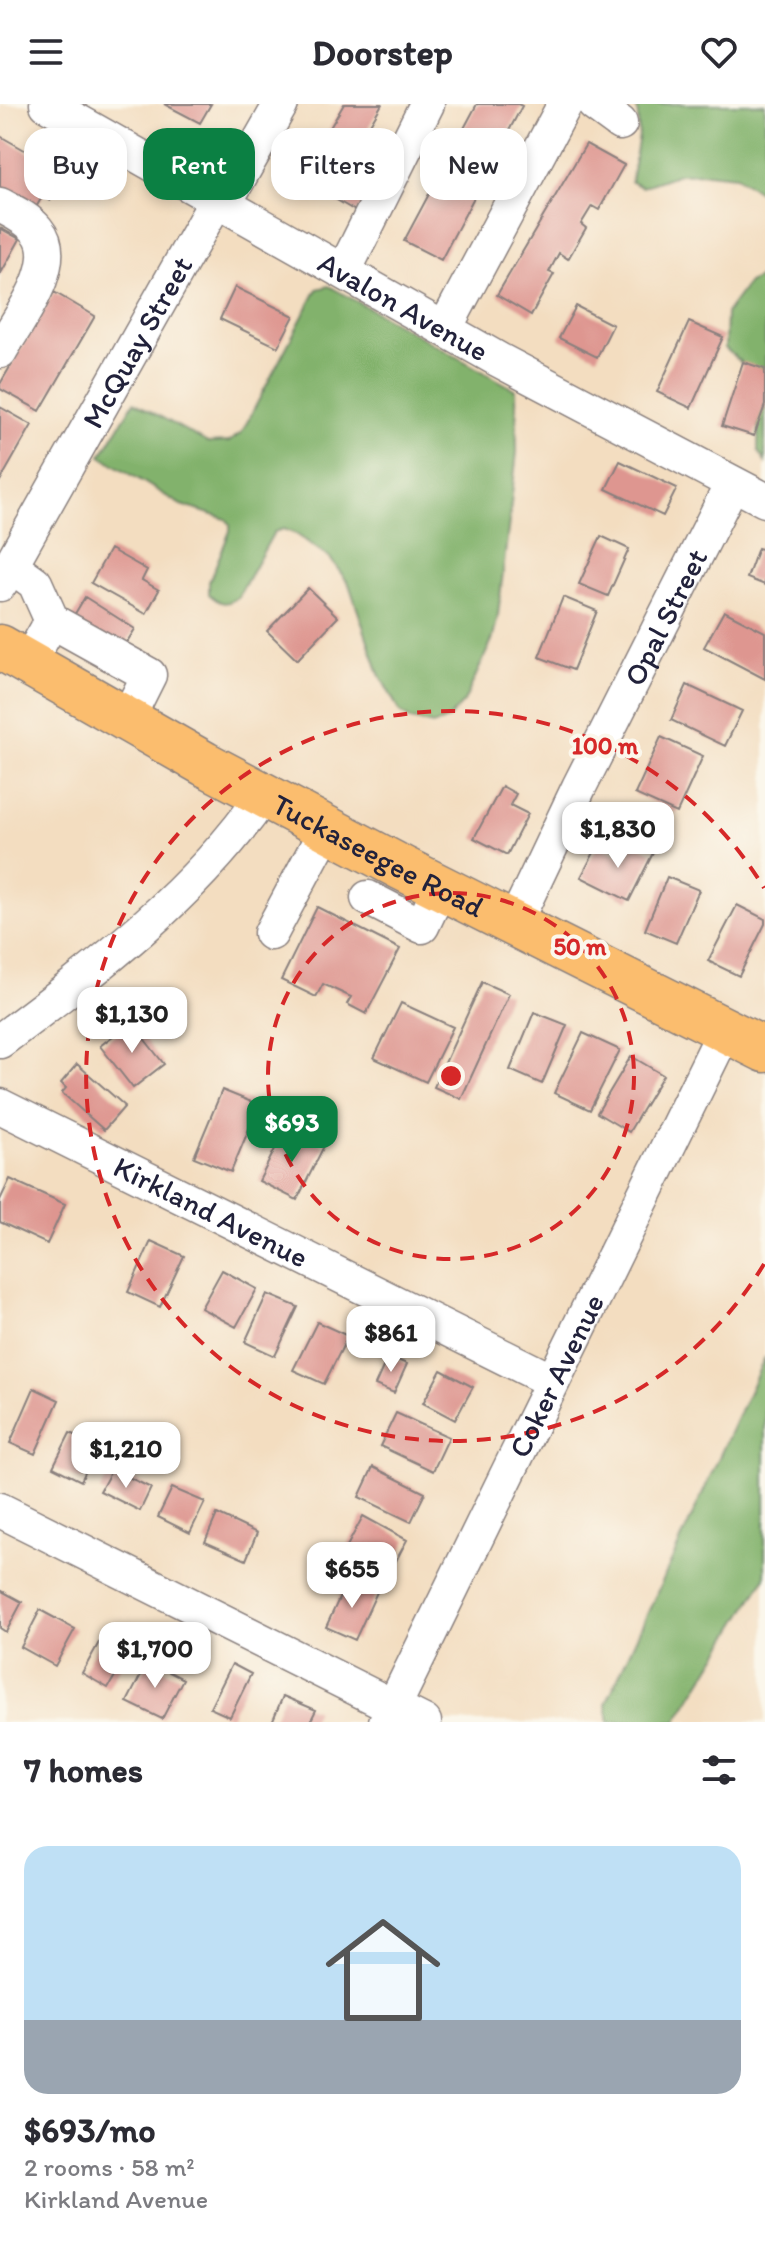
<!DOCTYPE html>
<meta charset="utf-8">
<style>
:root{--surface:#fff;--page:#f2f2f3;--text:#2b2b33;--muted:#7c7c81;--accent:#0b8043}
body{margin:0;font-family:Itim,sans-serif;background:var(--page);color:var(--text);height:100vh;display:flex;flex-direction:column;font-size:30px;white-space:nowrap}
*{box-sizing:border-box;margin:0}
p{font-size:26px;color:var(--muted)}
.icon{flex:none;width:44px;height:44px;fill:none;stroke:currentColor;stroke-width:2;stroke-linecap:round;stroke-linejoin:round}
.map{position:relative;height:1618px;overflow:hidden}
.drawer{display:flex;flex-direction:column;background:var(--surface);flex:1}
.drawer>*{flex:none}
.guide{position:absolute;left:24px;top:24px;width:718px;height:72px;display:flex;gap:16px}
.price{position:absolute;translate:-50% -68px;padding:0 18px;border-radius:16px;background:#fff;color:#222;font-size:26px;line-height:52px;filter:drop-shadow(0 2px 4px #0008)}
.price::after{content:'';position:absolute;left:50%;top:48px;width:24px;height:18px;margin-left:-12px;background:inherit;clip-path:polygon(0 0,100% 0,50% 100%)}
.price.selected{background:var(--accent);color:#fff}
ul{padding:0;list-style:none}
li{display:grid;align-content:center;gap:16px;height:424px;padding:0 24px}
li span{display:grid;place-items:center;height:248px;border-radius:24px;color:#555}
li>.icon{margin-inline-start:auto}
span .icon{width:144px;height:144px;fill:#fffc;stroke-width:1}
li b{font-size:34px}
h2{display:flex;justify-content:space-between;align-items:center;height:96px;padding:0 24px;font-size:34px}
.chip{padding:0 28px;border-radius:24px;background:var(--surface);box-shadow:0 4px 12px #0003;font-size:28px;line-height:72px}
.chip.selected{background:var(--accent);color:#fff}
header{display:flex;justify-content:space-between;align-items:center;height:104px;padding:0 24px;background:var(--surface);font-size:36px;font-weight:800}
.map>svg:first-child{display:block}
.forest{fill:#82b26c;stroke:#526a54;stroke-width:2}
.building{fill:#de9690}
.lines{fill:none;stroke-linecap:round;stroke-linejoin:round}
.minor-casing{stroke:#8a807e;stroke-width:37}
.major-casing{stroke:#8a807e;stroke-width:47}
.path{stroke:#8a807e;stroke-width:4;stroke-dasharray:6 6;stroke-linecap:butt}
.minor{stroke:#fff;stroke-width:34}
.major{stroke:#fbbd6e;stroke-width:44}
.ring{fill:none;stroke:#d62828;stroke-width:4;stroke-dasharray:14 10}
.labels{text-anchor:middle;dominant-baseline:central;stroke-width:8;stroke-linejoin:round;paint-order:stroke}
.street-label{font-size:30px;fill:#22223b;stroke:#fbf7ec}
.centre{fill:#d62828;stroke:#fbf7ec;stroke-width:4}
.ring-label{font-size:24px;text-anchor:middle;font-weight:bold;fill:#d62828;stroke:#fbf7ec;stroke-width:8;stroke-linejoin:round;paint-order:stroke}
</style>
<header><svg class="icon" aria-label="menu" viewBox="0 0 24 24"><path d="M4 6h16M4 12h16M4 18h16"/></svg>Doorstep<svg class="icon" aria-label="heart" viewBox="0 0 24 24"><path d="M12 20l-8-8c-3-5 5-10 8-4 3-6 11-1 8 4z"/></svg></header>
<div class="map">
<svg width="765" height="1618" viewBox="0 0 765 1618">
<rect width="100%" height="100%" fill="#fbf7ec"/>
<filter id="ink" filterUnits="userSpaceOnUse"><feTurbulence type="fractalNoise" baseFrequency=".0125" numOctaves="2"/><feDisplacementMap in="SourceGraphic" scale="16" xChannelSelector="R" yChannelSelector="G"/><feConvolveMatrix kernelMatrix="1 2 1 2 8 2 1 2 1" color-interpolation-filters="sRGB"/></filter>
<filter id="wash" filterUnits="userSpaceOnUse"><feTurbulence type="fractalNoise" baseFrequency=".006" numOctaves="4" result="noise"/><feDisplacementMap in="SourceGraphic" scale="32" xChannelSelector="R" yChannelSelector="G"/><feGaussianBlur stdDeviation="1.8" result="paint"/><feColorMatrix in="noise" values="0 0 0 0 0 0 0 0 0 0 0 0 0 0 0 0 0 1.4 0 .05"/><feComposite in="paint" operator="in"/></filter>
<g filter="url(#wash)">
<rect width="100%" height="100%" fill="#f3ddc0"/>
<!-- forest -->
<path class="forest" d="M637,0H765V92L736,72L706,69L679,70L642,83L631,78L639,31Z
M765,171V358L758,347L759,288L756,272L725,244L726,209L748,179Z
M329,182L516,286L517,348L498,511L493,534L464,598L448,615L433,621L411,616L400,608L379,570L349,480L329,453L296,430L283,425L274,428L238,493C226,502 220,500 209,490V478L230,427V420L226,415L181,401L101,352L134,298L208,339L229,338L242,328L317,185Z
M765,1253V1474L676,1618H609L606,1600Z"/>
<g id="blocks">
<!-- building -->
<path class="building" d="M164,0H211L200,19Z
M344,0H382L344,65L373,82L357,108L306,78L319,55L314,51Z
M477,0H518L522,2L441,156L404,137Z
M0,32L58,65L34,107L0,88Z
M586,40L624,61L599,106L592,102L581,120L586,124L568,155L559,149L549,168L554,170L531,211L497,191Z
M0,124L20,135L0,171Z
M235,183L294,212L278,243L220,215Z
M54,188L95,212L40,307L0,285V280Z
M576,202L613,221L597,253L559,234Z
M689,218L723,233L691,304L657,288Z
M743,258L765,265V301L754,332L722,322Z
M0,303L32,321L0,377Z
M620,357L677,384L663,412L606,385Z
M601,432L629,445L608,492L579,480Z
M758,444L765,446V481L747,474Z
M110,445L147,466L142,476L159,486L146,510L91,479Z
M308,484L338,513L297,556L267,527Z
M85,493L135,525L120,549L70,518Z
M563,493L597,507L573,566L539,553Z
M724,507L765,528V575L704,543Z
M687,581L742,607L725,642L671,616Z
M661,633L703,652L677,709L635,690Z
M502,682L516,690L510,701L528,710L507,751L474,734Z
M634,739L653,749L629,797L581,773L598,741L626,755Z
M667,773L699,786L676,839L645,826Z
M737,801L765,815V820L739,872L708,857Z
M317,803L400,845L366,910L347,900L351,893L323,880L316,893L281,876Z
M482,878L509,890L461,995L434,983Z
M401,899L453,923L426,978L374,954Z
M534,908L567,921L542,980L510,966Z
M131,918L164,960L133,984L100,942Z
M583,929L620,946L590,1006L554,989Z
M631,952L663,971L629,1028L597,1009Z
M77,960L125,1002L104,1026L62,989L66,984L61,979Z
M222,986L259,1001L231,1068L194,1053Z
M286,1023L324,1042L297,1096L259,1077Z
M10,1075L65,1100L47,1140L0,1118V1096Z
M151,1137L184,1152L160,1203L128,1188Z
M222,1166L257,1185L236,1223L201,1204Z
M267,1190L298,1203L275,1252L245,1238Z
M317,1218L348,1232L324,1280L293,1266Z
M388,1252L407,1260L394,1289L375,1281Z
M441,1266L473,1283L455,1316L423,1299Z
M34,1284L59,1296L35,1350L10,1339Z
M396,1309L449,1333L433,1367L380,1342Z
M70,1329L98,1342L81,1377L53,1363Z
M373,1363L425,1389L411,1418L359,1393Z
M112,1365L151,1384L140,1407L100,1387Z
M172,1384L205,1398L190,1429L158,1413Z
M217,1410L257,1429L246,1456L205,1438Z
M363,1412L407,1436L389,1470L345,1446Z
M348,1475L377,1488L355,1536L326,1523Z
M0,1486L22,1498L6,1528L0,1524Z
M40,1506L75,1525L55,1562L21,1543Z
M102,1533L129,1548L108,1584L82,1569Z
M148,1557L183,1575L162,1615L127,1598Z
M232,1560L251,1570L230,1613L210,1604Z
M283,1592L316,1606L310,1618H272Z"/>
</g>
</g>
<g filter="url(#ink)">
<use href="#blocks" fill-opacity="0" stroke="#8a807e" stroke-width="2"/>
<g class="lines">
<!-- minor casing -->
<g class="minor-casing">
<g id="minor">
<path id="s1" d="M47,0L499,256L765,396"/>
<path d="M594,0L620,19"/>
<path d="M0,101C13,108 27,114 37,126C64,158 17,217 0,247"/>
<path d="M344,167L427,0"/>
<path d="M445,224L565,0"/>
<path d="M10,461L35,479L52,517"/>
<path id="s2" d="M0,480L210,108L232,86L281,0"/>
<path d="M28,559L52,517L149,571L127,615"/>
<path d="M368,794L422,822L440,784"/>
<path id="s3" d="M514,820L579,683L732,380"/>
<path d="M271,829L327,724"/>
<path d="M0,937C97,864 195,791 264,691"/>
<path id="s4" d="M0,1002L552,1277"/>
<path d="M0,1406L424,1618"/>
<path id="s5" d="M386,1618L725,926"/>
</g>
</g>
<!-- major casing -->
<g class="major-casing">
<g id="major">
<path id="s6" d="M0,543L205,660L402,764L765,946"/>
</g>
</g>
<!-- path -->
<path class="path" d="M49,97L75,50"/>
<!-- minor -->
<use href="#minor" class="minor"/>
<!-- major -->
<use href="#major" class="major"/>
</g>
</g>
<!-- distance rings -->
<g class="ring">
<circle cx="451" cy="972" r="183"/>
<path d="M764 1160A365 365 0 1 1 764 784"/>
</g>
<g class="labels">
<!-- street labels -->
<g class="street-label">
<text stroke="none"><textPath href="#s1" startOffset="410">Avalon Avenue</textPath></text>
<text stroke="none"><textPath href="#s2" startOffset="278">McQuay Street</textPath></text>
<text stroke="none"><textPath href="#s3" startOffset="342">Opal Street</textPath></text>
<text stroke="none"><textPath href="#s6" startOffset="432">Tuckaseegee Road</textPath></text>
<text stroke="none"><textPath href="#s4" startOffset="236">Kirkland Avenue</textPath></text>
<text stroke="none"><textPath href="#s5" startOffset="386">Coker Avenue</textPath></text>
</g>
</g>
<circle cx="451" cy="972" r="12" class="centre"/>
<g class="ring-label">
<text x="605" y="650">100 m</text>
<text x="580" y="851">50 m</text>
</g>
</svg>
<b class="price" style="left:618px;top:766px">$1,830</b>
<b class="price" style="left:132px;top:951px">$1,130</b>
<b class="price selected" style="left:292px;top:1060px">$693</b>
<b class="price" style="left:391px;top:1270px">$861</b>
<b class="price" style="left:126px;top:1386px">$1,210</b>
<b class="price" style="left:352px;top:1506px">$655</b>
<b class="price" style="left:155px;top:1586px">$1,700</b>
<div class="guide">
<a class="chip">Buy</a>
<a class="chip selected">Rent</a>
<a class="chip">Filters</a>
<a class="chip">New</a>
</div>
</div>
<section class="drawer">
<h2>7 homes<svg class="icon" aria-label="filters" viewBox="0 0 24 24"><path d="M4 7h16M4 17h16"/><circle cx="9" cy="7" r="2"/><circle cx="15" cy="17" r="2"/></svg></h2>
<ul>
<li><span style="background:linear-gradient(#bfe0f5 70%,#9aa5b1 0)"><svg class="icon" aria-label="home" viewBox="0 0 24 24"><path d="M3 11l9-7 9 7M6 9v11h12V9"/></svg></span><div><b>$693/mo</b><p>2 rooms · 58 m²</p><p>Kirkland Avenue</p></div></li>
</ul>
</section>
